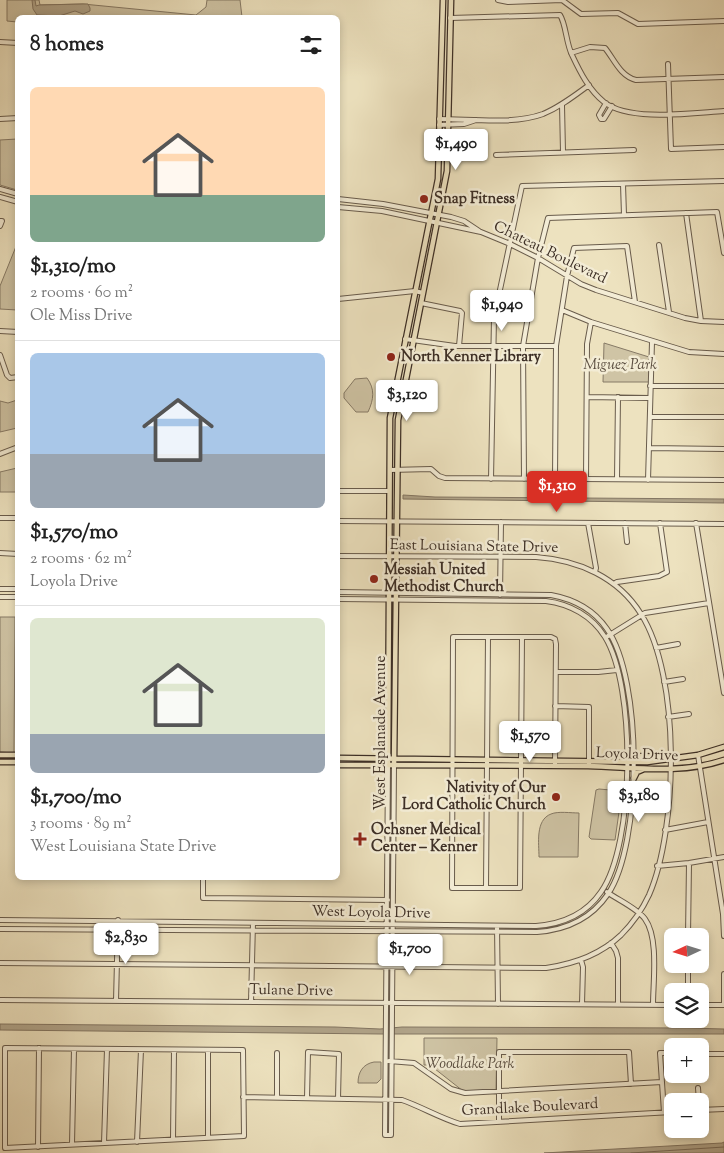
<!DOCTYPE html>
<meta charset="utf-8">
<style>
:root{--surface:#fff;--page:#f2f2f2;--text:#222;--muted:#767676;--line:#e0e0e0;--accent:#d93025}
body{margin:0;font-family:"Sorts Mill Goudy",serif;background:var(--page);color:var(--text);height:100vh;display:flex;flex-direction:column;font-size:19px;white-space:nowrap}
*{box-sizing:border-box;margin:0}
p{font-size:16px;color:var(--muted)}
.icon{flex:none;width:28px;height:28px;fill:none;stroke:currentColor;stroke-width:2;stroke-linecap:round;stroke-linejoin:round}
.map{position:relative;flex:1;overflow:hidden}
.drawer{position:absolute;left:15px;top:15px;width:325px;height:865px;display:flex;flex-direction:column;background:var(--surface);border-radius:8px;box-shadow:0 2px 8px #0003}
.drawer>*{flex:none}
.needle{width:32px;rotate:266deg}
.fabs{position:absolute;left:664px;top:928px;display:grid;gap:10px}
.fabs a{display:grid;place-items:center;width:45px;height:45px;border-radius:8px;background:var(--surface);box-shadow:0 2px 8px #0003;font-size:25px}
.price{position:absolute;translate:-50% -42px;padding:0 11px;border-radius:5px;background:#fff;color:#222;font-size:16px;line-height:32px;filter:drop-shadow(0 1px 2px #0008)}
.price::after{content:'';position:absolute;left:50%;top:30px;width:15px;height:11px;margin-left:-8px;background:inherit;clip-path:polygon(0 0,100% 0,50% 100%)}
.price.active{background:var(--accent);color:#fff}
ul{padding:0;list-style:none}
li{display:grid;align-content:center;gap:10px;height:265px;padding:0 15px}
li+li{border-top:1px solid var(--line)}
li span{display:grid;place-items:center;height:155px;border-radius:8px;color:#555}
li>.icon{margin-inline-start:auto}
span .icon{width:90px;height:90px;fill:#fffc;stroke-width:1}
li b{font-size:21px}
h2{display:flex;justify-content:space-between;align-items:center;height:60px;padding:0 15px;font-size:21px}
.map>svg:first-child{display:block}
.green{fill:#cfc4a5;stroke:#867a66}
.water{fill:#b1a58b;stroke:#837663}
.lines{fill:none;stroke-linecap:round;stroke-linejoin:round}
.shore{stroke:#776a58;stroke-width:1}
.minor-casing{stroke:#695c4c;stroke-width:6}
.major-casing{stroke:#3d2f26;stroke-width:7}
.minor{stroke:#f3ecd5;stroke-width:4}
.major{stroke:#ede2bf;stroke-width:4.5}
.poi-dot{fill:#8f2418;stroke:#f3ecd5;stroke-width:2}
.labels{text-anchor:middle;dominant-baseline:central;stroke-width:5;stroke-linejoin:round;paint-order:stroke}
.poi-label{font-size:15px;font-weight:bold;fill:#3d2f26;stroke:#f3ecd5;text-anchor:start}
.street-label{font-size:15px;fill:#3d2f26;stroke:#f3ecd5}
.park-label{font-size:15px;font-style:italic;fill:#5a4d3f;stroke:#f3ecd5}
</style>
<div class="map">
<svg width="724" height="1153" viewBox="0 0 724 1153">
<rect width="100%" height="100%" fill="#ede2bf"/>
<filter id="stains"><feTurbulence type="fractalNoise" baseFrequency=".004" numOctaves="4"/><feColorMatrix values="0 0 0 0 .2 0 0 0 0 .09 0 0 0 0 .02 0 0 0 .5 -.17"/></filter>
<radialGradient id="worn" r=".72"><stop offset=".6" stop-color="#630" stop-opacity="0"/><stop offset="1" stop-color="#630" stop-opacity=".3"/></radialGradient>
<!-- green -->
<path class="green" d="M7,0H39L40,5L83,4L196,15L206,7L207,0H240L242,17L18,18L17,22L7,21Z
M17,139H18L17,190L0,185V140Z
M17,244V310L0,309V286Z
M604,343L649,357V382H603Z
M367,378C375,389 374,399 368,412H356L344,398V393L355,379Z
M17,400V428L0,432V401L8,403Z
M17,468V492H0V472Z
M0,617H15L14,753L0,752Z
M599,789L622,791L615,840L591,839L589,837L596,790Z
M579,813L578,857H539C539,844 535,820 551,814C558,811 571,813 579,813Z
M424,1038H497L496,1090L463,1091L430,1065H424Z
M374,1062H381V1079L377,1083H358C358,1072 363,1064 374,1062Z"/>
<!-- water -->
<path class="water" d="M32,0H35L36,6L39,5L83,4H88L90,8V11L83,14L75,11L59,16L37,15L33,9Z
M403,495L435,497L724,499V503L403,499Z
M0,1024L335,1027L380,1029L402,1027L687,1028L724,1029V1034H381L0,1030Z
M724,1142V1153H544L722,1143Z"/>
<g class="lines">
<!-- shore -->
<path class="shore" d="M631,1153L724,1147"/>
<!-- minor casing -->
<g class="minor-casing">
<path id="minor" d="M498,0L508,2L562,0L581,14L618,13L638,24L724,21
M450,18L560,15C566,24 566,43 572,55C580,72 589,90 604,102C629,122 692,113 724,111
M0,42L18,43
M571,53L590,47L605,48C614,59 620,76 636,80L724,77
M668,64L671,149L724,147
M606,103L599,115L601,119H604L612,106
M562,105L563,152
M0,119L18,118
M439,119C471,119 513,125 543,114C560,107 574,96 589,85
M439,125L464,124L476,120
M496,155L634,150
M623,184L624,215
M0,189L18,194
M0,197L18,202
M338,199L383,204L451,217L464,221L479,231
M338,207L382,211L481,232L510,244L538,258L581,284L596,290L685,318L701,321L724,322
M686,213L701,321
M0,221H2L0,226
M659,245L669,312
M338,299L415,291L423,293
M421,303L460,311L462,313L459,346
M562,310L591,322L689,352L724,354
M0,331L18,332
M405,339L455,346H556
M0,355L7,375L10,378L18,377
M650,386H724
M587,397L650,398
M650,417H724
M649,448L724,449
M0,454L18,447
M390,470L431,469L439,476L445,478L724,480
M491,479L494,318L522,186L724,181
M524,479L523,346L538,258L548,218L717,212L724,253
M555,479L556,346L567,276L574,248L627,246L635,302
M586,479L587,344L591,322
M617,479L618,397
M648,480L652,342
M338,491H389
M0,518H18
M338,521L724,524
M588,523L596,568L595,572
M625,523L627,542
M696,523L724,693
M0,553L18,554
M614,584L617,582L659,576L667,572L660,523
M0,589H18
M500,595L501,522
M0,597H18
M608,636L645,613L709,603
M522,637L520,888H452L453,637H551L555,639L556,644L555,764
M656,648L678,644
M556,672H598L617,670
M664,682L683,679
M555,706L589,707V766
M668,717L689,714
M698,755L723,914L724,936
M388,765L385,1135H391L394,765
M665,830L708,822
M657,866L689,863L724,857
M203,878V898L388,900
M486,888L488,637
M607,892C618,900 637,908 645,919C659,938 653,982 653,1005
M0,920L536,926C562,924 586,914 601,892C635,844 636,687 605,637C592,616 570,604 546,601L338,599
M497,926L498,1004
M0,929L537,932C565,930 591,919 608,894C642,844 643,680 607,629C594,610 573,599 551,595L338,592
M688,936L689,863
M611,943L616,951L618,958V1004
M581,960L583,967L582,1004
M0,963L546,968C574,964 600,955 621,935C632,924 642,910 649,895C678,828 681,677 641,614C618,577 578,560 536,557L338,556
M688,991V964
M0,1000L672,1005
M116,1001L118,920
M251,1002L253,923
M700,1005H724
M724,1005V974
M5,1048L243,1050L244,1136L5,1148Z
M208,1050V1136
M277,1053V1097
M700,1054H724
M389,1061L414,1063L451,1089L465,1093L662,1082
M698,1088L699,1101
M243,1097L402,1100C422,1107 440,1118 460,1124L672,1112
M307,1098L308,1052L339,1054L338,1099
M700,1110L724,1109
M664,1112L660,1053H672
M499,1122V1052H629L631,1084
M173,1139L174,1051
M137,1142L141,1050
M104,1143L107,1049
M72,1144L74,1049
M38,1147L39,1048"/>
</g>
<!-- major casing -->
<g class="major-casing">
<path id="major" d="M635,753L638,756L664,757
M0,755H18
M338,758L647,762L698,755L724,747
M0,762H18
M338,765C421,765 505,765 588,766C634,767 680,775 724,760
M388,765L390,418L438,179L443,0
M394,765L398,420L447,171L451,0
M634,778L637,772L644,769"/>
</g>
<!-- minor -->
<use href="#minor" class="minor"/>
<!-- major -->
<use href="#major" class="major"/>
</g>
<!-- markers -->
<g class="poi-dot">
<circle cx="424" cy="199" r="5"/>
<circle cx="391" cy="357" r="5"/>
<circle cx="374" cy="579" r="5"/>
<circle cx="556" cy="797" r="5"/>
<path d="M357.5 831.5h5v5h5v5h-5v5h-5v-5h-5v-5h5z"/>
</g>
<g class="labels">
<!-- poi labels -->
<g class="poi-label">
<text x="434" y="199">Snap Fitness</text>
<text x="401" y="357">North Kenner Library</text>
<text x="384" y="570">Messiah United<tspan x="384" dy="17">Methodist Church</tspan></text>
<text x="546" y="788" text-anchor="end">Nativity of Our<tspan x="546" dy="17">Lord Catholic Church</tspan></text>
<text x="371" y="830">Ochsner Medical<tspan x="371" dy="17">Center – Kenner</tspan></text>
</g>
<!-- street labels -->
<g class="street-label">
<text transform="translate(550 253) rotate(26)">Chateau Boulevard</text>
<text transform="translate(474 547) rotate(1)">East Louisiana State Drive</text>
<text transform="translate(381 733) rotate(-90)">West Esplanade Avenue</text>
<text transform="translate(637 755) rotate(2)">Loyola Drive</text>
<text transform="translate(371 913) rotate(1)">West Loyola Drive</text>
<text transform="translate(291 991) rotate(1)">Tulane Drive</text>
<text transform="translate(530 1108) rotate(-3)">Grandlake Boulevard</text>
</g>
<!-- park labels -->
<g class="park-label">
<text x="620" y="365">Miguez Park</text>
<text x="470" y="1064">Woodlake Park</text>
</g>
</g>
<rect width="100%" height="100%" filter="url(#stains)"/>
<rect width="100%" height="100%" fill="url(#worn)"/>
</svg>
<div class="fabs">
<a><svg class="needle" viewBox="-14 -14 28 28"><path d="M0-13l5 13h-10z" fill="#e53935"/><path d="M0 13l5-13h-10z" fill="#767676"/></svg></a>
<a><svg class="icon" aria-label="layers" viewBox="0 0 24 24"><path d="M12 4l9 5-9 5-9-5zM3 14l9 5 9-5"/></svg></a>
<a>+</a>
<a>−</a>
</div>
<b class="price" style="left:456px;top:171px">$1,490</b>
<b class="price" style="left:502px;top:332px">$1,940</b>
<b class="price" style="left:407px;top:422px">$3,120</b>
<b class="price active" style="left:557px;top:513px">$1,310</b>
<b class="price" style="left:530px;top:763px">$1,570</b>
<b class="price" style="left:639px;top:823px">$3,180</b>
<b class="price" style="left:126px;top:965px">$2,830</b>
<b class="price" style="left:410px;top:976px">$1,700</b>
<section class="drawer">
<h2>8 homes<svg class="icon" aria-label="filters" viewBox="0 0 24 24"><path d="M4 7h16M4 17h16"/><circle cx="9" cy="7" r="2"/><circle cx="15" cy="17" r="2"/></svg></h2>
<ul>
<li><span style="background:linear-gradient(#ffd9b3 70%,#7fa58c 0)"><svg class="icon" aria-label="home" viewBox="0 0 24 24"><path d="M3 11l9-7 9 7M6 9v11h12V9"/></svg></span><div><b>$1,310/mo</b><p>2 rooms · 60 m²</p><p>Ole Miss Drive</p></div></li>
<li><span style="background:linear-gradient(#a9c7e8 65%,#9aa5b1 0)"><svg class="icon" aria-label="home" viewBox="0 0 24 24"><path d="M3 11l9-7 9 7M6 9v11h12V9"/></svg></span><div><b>$1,570/mo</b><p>2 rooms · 62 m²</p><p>Loyola Drive</p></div></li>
<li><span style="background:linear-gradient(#dfe7d0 75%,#9aa5b1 0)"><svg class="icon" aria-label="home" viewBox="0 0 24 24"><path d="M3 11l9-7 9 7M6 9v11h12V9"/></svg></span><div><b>$1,700/mo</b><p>3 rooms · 89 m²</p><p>West Louisiana State Drive</p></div></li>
</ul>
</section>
</div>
